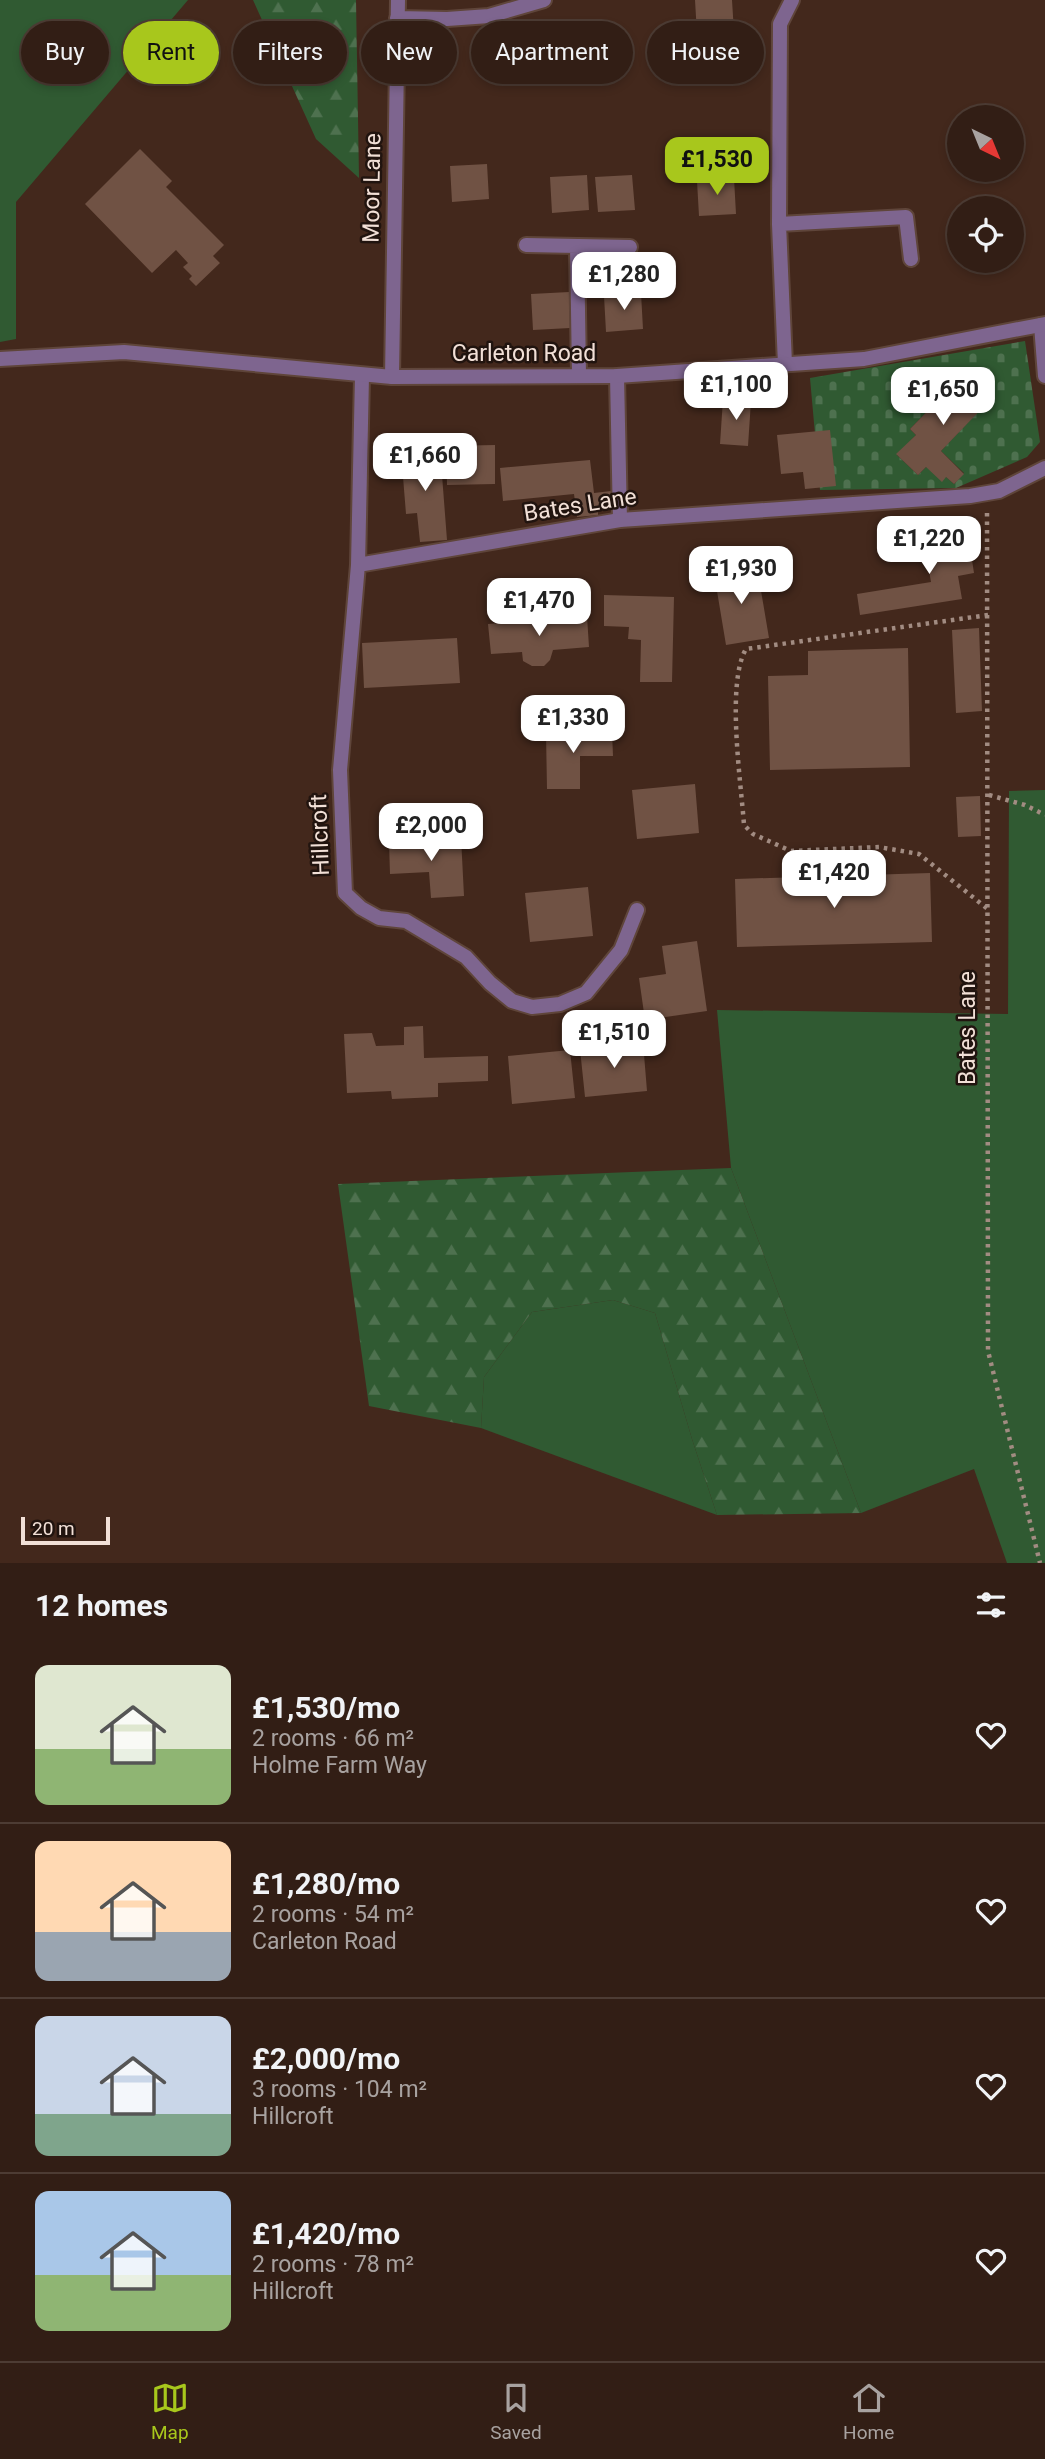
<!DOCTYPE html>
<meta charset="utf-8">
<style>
:root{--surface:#321e15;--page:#3d2b22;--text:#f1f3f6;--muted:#a8a2a0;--line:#4d3c34;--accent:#a8c71c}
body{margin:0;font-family:Roboto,sans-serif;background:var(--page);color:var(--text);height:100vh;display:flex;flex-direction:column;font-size:26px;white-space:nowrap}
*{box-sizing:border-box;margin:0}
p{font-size:23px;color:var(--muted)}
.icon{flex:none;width:38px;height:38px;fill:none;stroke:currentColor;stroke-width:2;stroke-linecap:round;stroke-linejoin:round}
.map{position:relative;height:1563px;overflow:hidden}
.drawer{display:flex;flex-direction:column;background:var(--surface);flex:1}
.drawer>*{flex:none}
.hud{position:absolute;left:21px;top:21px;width:1004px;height:63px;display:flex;gap:14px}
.needle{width:46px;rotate:137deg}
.tools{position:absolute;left:947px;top:105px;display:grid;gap:14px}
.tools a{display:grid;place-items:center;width:77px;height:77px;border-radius:50%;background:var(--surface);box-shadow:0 4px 10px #0003,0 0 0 2px var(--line);font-size:35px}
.scale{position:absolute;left:21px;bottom:18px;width:89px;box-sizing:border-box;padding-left:7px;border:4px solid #f2e0d7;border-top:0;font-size:19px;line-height:24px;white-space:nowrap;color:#f2e0d7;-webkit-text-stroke:5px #21140f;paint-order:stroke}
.price{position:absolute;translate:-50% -60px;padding:0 16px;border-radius:14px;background:#fff;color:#222;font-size:23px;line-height:46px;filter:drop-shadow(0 2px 4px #0008)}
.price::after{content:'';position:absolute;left:50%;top:42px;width:21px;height:16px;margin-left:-10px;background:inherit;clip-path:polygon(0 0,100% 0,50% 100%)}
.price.current{background:var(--accent);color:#111}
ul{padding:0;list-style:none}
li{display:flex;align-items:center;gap:21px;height:175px;padding:0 35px}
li+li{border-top:2px solid var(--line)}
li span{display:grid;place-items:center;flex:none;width:196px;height:140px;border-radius:14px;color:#555}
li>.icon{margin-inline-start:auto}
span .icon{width:84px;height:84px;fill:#fffc;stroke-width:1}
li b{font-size:30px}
h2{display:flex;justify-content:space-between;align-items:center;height:84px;padding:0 35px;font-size:30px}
.chip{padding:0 24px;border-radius:32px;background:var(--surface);box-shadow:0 4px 10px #0003,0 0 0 2px var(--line);font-size:24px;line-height:63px}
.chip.current{background:var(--accent);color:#111}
.menu{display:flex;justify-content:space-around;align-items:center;height:98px;border-top:2px solid var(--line);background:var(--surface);font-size:19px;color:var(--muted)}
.menu a{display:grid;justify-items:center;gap:4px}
.menu .current{color:var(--accent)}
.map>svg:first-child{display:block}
.green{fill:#305a32}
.forest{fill:url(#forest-firs)}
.cemetery{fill:url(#cemetery-stones);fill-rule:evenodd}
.building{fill:#705244}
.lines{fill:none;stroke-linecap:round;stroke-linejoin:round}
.service-casing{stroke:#5f453a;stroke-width:18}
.minor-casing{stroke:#5f453a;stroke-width:18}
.tertiary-casing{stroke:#5f453a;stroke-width:18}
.path{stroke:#a28c82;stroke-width:4.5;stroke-dasharray:3.5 5;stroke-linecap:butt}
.service{stroke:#7e658f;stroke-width:14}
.minor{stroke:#7e658f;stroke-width:14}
.tertiary{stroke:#7e658f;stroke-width:14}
.labels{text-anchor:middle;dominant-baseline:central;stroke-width:5;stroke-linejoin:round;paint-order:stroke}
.street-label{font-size:23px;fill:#f2e0d7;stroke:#21140f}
</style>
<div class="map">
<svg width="1045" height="1563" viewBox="0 0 1045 1563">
<defs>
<pattern id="forest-firs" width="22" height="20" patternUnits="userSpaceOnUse" patternTransform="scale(1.75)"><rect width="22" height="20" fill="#305a32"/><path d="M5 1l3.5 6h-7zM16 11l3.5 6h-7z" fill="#4e714f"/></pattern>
<pattern id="cemetery-stones" width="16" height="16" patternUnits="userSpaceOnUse" patternTransform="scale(1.75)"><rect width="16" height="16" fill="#305a32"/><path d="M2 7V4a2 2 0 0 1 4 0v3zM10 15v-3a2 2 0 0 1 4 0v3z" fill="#4e714f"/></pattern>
</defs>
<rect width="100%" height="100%" fill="#43281c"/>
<!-- green -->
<path class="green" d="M0,0H188L16,202V339L0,342Z
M1045,790V1563H1007L974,1469L861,1513L731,1168L717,1010L1008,1014L1009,791Z
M613,1300L655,1313L692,1439L717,1515L481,1428L484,1377L532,1312Z"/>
<!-- forest -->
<path class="forest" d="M253,0H356L359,178L316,139Z
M731,1168L861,1513L717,1515L692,1439L655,1313L613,1300L532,1312L484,1377L481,1428L369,1406L338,1184Z"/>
<!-- cemetery -->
<path class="cemetery" d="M1025,341L1040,442L1027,457L956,488L820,490L810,378ZM957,367L990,399L941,451L964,473L954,484L946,477L926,467L918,475L897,455L916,435L910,429L946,392L940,385Z"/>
<!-- building -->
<path class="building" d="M695,0H732L734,32L697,34Z
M732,139L735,175L697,177L695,142Z
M140,149L172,181L166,187L224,245L213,256L220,263L196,286L189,279L192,276L183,267L188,263L176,250L152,273L85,204Z
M487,164L489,199L452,202L450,166Z
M587,175L589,210L552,213L550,177Z
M632,175L635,210L598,212L595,177Z
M734,178L736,214L699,216L697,181Z
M569,292L570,328L533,330L531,294Z
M641,293L643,329L606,332L604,296Z
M957,367L990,400L941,451L964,474L954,484L946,477L942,482L926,467L918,475L896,454L916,435L910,429L946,392L940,385Z
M723,399L751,401L748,446L720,444Z
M830,430L836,486L805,489L803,472L781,474L777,435Z
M495,445V484L447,485L446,446Z
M440,449L447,540L420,542L417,513L406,514L401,452Z
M590,460L594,493L611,491L612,505L598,507V515L577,517L574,494L503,501L500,468Z
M967,527L974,573L958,576L962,599L860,615L857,594L931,582L923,534Z
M757,567L769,638L726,645L714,573Z
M604,595L674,597L672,682H640L641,640L628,639L629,627L604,626Z
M587,616L589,647L553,650L550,660L544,666H532L523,661L522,652L491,654L488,624Z
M979,628L982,711L956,713L952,630Z
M457,638L460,683L364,688L362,643Z
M908,648L910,767L770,770L768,676L808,675V651Z
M612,731L613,756H580V789H547L546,732Z
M695,784L699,833L637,839L632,790Z
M980,796L981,836L958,837L956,797Z
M461,837L464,896L431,898L429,872L390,874L389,842Z
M930,873L932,942L737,947L735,879Z
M588,887L593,936L530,942L525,893Z
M697,941L707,1011L645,1020L639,978L666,974L662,946Z
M423,1026L424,1058L488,1056V1081L438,1083V1097L392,1099L391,1091L347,1093L344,1034L372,1033L376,1046L404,1045V1027Z
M643,1042L647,1091L585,1097L580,1049Z
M570,1050L575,1098L512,1104L508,1056Z"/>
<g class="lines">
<!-- service casing -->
<g class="service-casing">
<path id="service" d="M526,245L630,247
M577,246L579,374
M617,376L620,520"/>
</g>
<!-- minor casing -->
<g class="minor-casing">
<path id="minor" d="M397,18L447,19L489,16L544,0
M779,224L906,217L911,259
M1041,325L1045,376
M785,364L779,224L780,24L792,0
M362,376L358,565L620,520L970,496L999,491L1045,468
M392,377L398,0
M358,565L340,770L345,893L361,908L379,918L406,921L466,957L490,983L512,1001L532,1007L560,1004L586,993L621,950L637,910"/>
</g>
<!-- tertiary casing -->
<g class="tertiary-casing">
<path id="tertiary" d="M0,359L124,352L392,377L617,376L864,359L1045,324"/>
</g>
<!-- path -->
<path class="path" d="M987,513L988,1351L1040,1563
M988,615L746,649C726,683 741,782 744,825L753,834L791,851L879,847L919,854L989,910
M989,795L1025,805L1045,815"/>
<!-- service -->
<use href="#service" class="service"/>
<!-- minor -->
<use href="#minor" class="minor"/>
<!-- tertiary -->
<use href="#tertiary" class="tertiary"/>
</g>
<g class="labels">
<!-- street labels -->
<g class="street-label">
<text transform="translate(372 188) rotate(-89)">Moor Lane</text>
<text x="524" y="353">Carleton Road</text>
<text transform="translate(580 505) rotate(-9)">Bates Lane</text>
<text transform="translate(320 835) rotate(-92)">Hillcroft</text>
<text transform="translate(967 1028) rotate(-90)">Bates Lane</text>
</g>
</g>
</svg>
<div class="tools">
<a><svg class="needle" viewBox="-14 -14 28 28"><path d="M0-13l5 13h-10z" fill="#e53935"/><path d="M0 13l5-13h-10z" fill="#a8a2a0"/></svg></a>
<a><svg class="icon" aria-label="locate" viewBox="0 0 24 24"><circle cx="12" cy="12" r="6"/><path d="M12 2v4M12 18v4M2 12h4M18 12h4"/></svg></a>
</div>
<div class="scale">20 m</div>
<b class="price current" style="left:717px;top:197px">£1,530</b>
<b class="price" style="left:624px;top:312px">£1,280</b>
<b class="price" style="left:736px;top:422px">£1,100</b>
<b class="price" style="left:943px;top:427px">£1,650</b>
<b class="price" style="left:425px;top:493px">£1,660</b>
<b class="price" style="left:929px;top:576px">£1,220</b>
<b class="price" style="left:741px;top:606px">£1,930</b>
<b class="price" style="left:539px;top:638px">£1,470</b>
<b class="price" style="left:573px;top:755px">£1,330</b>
<b class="price" style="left:431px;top:863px">£2,000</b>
<b class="price" style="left:834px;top:910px">£1,420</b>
<b class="price" style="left:614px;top:1070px">£1,510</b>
<div class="hud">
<a class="chip">Buy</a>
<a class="chip current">Rent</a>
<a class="chip">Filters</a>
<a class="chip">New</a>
<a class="chip">Apartment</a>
<a class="chip">House</a>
</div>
</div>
<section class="drawer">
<h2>12 homes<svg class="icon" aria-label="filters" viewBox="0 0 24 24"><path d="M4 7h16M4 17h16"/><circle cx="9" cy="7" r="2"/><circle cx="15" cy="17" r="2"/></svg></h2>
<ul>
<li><span style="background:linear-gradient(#dfe7d0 60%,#8fb573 0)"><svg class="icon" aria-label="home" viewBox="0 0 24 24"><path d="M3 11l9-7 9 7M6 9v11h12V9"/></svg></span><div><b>£1,530/mo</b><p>2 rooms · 66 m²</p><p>Holme Farm Way</p></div><svg class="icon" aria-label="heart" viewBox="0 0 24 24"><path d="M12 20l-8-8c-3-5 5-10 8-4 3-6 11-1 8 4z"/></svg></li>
<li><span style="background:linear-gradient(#ffd9b3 65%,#9aa5b1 0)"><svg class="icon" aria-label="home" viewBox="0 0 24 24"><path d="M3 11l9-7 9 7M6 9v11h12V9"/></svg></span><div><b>£1,280/mo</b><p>2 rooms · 54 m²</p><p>Carleton Road</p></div><svg class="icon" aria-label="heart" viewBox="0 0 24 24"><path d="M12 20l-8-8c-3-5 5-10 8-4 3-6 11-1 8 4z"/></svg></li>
<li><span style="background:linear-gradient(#c9d6e8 70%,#7fa58c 0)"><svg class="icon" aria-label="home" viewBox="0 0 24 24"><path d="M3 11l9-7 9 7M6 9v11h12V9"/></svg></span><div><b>£2,000/mo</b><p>3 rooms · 104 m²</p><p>Hillcroft</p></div><svg class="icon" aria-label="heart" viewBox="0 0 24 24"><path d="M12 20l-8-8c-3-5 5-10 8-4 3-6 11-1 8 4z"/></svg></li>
<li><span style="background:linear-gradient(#a9c7e8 60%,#8fb573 0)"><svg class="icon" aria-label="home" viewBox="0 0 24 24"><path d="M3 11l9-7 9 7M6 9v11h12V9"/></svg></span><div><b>£1,420/mo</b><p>2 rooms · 78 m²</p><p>Hillcroft</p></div><svg class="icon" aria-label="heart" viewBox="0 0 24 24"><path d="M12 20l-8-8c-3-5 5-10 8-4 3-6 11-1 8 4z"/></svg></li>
</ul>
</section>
<nav class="menu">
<a class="current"><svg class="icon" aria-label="map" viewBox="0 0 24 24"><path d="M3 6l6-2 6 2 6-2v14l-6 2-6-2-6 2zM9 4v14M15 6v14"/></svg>Map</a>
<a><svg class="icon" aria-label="saved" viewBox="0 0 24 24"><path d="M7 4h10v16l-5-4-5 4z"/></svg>Saved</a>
<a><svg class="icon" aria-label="home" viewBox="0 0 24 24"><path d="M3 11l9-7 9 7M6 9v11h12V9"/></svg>Home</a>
</nav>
